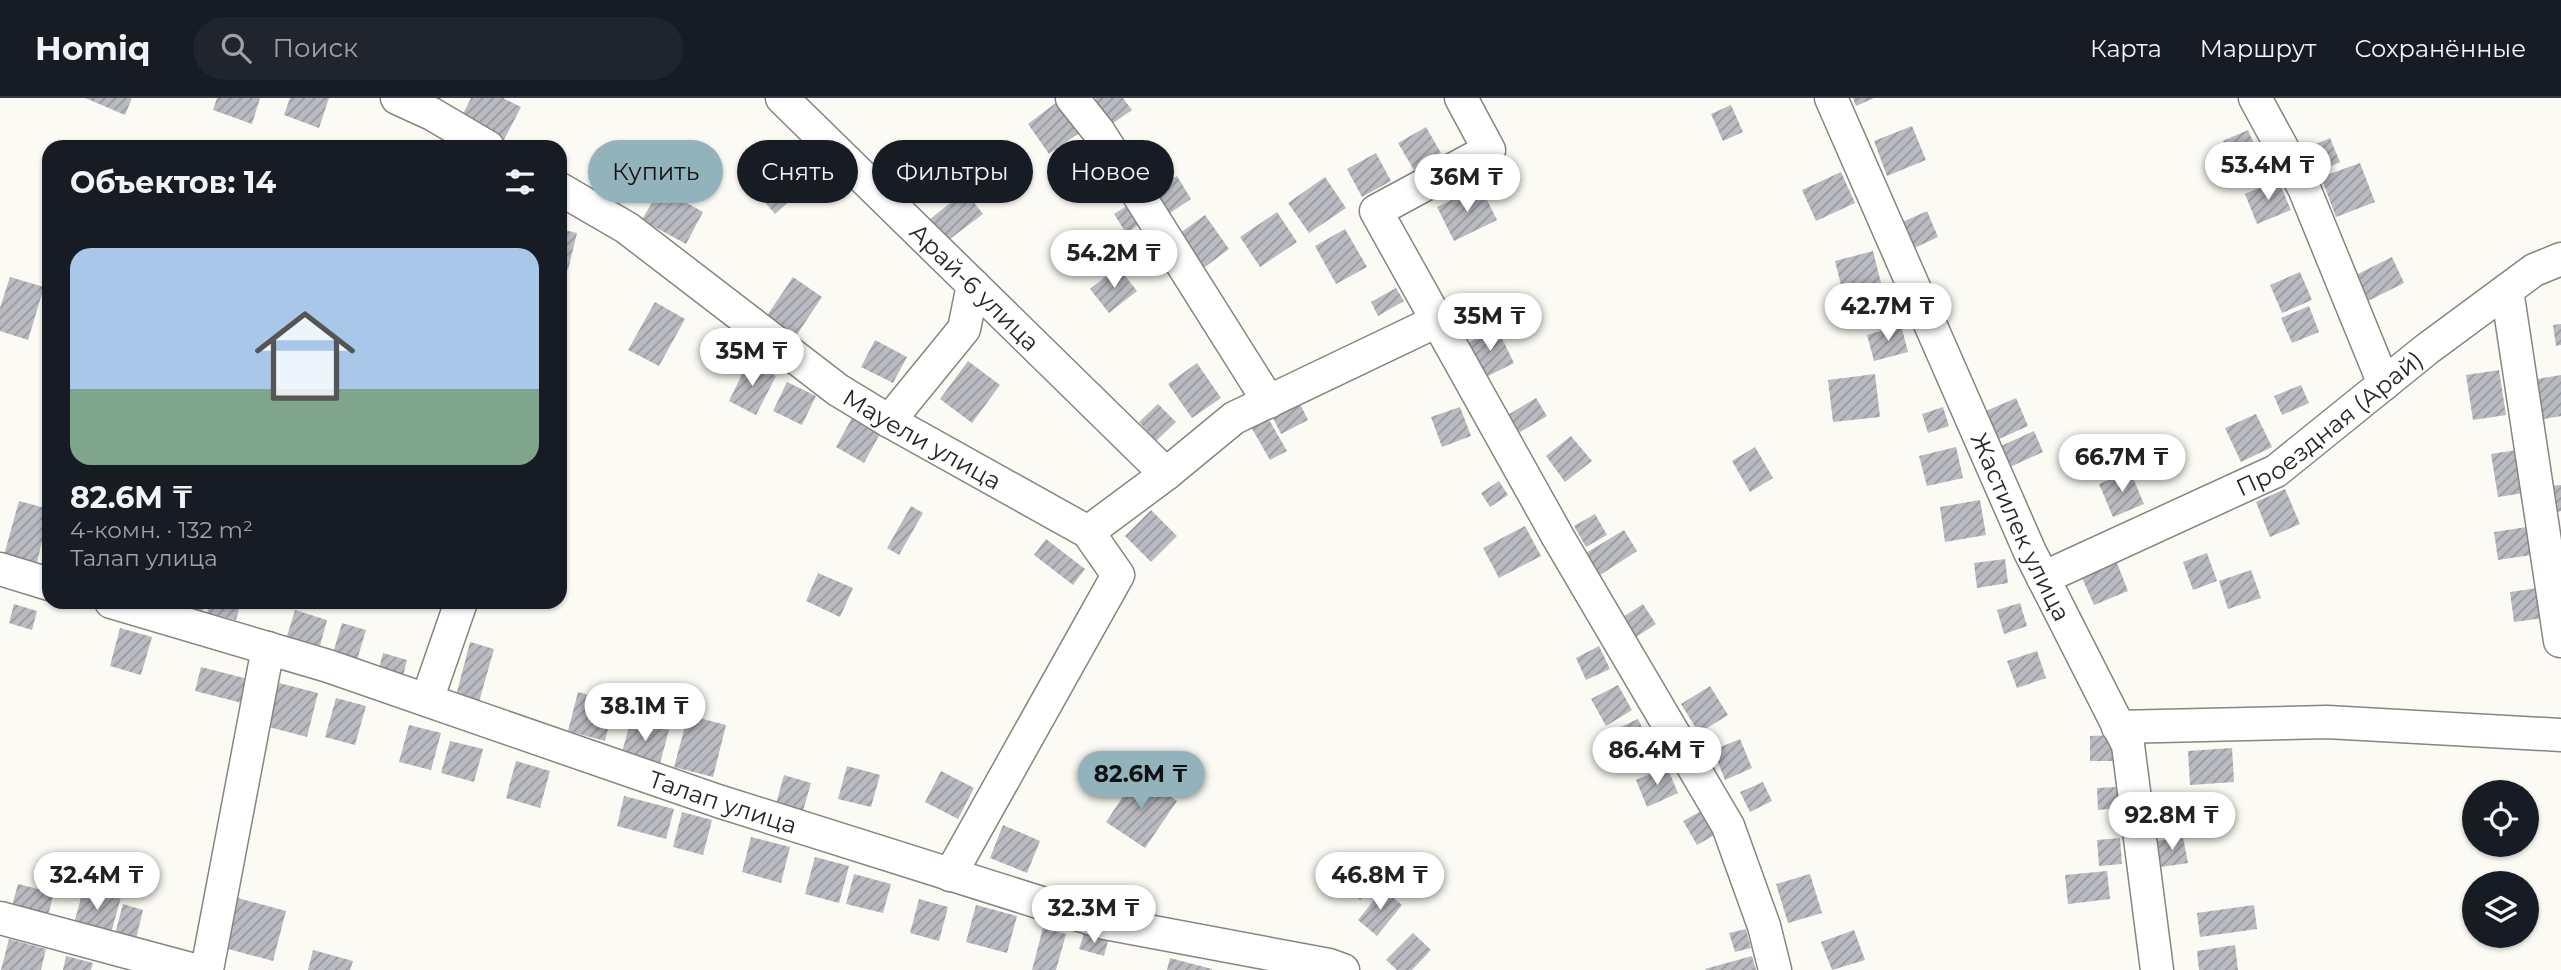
<!DOCTYPE html>
<html lang="ru">
<meta charset="utf-8">
<style>
:root{--surface:#171b24;--page:#20242c;--text:#f1f3f6;--muted:#9ea1a6;--line:#363941;--accent:#92b2bc}
body{margin:0;font-family:Montserrat,sans-serif;background:var(--page);color:var(--text);height:100vh;display:flex;flex-direction:column;font-size:26px;white-space:nowrap}
*{box-sizing:border-box;margin:0}
p{font-size:23px;color:var(--muted)}
.icon{flex:none;width:38px;height:38px;fill:none;stroke:currentColor;stroke-width:2;stroke-linecap:round;stroke-linejoin:round}
.map{position:relative;flex:1;overflow:hidden}
.drawer{position:absolute;left:42px;top:42px;width:525px;height:469px;display:flex;flex-direction:column;background:var(--surface);border-radius:21px;box-shadow:0 2px 5px #0004}
.drawer>*{flex:none}
.banner{position:absolute;left:588px;top:42px;width:665px;height:63px;display:flex;gap:14px}
.tools{position:absolute;left:2462px;top:682px;display:grid;gap:14px}
.tools a{display:grid;place-items:center;width:77px;height:77px;border-radius:50%;background:var(--surface);box-shadow:0 2px 5px #0004;font-size:35px}
.price{position:absolute;translate:-50% -60px;padding:0 16px;border-radius:24px;background:#fff;color:#222;font-size:23px;line-height:46px;filter:drop-shadow(0 2px 4px #0008)}
.price::after{content:'';position:absolute;left:50%;top:42px;width:21px;height:16px;margin-left:-10px;background:inherit;clip-path:polygon(0 0,100% 0,50% 100%)}
.price.active{background:var(--accent);color:#111}
ul{padding:0;list-style:none}
li{display:grid;align-content:center;gap:14px;height:371px;padding:0 28px}
li span{display:grid;place-items:center;height:217px;border-radius:21px;color:#555}
li>.icon{margin-inline-start:auto}
span .icon{width:126px;height:126px;fill:#fffc;stroke-width:1}
li b{font-size:30px}
h2{display:flex;justify-content:space-between;align-items:center;height:84px;padding:0 28px;font-size:30px}
.tag{padding:0 24px;border-radius:32px;background:var(--surface);box-shadow:0 2px 5px #0004;font-size:24px;line-height:63px}
.tag.active{background:var(--accent);color:#111}
header{display:flex;align-items:center;gap:42px;box-sizing:border-box;height:98px;padding:0 35px;background:var(--surface);border-bottom:2px solid var(--line)}
header strong{font-size:33px}
nav{display:flex;gap:38px;margin-inline-start:auto;font-size:24px}
.search{width:490px;height:63px;background:var(--page);display:flex;align-items:center;gap:18px;box-sizing:border-box;padding:0 24px;border-radius:38px;color:var(--muted);font-size:26px}
.map>svg:first-child{display:block}
.building{fill:url(#building-hatch)}
.lines{fill:none;stroke-linecap:round;stroke-linejoin:round}
.minor-casing{stroke:#86857f;stroke-width:35}
.minor{stroke:#fff;stroke-width:32}
.labels{text-anchor:middle;dominant-baseline:central;stroke-width:5;stroke-linejoin:round;paint-order:stroke}
.street-label{font-size:24px;fill:#262624;stroke:#fbfaf4}
</style>
<header>
<strong>Homiq</strong>
<div class="search"><svg class="icon" aria-label="search" viewBox="0 0 24 24"><circle cx="10" cy="10" r="6"/><path d="M15 15l6 6"/></svg>Поиск</div>
<nav><a>Карта</a><a>Маршрут</a><a>Сохранённые</a></nav>
</header>
<div class="map">
<svg width="2561" height="872" viewBox="0 0 2561 872">
<defs>
<pattern id="building-hatch" width="6" height="6" patternUnits="userSpaceOnUse" patternTransform="scale(1.75)"><rect width="6" height="6" fill="#babbc1"/><path d="M-1 1l2-2M0 6l6-6M5 7l2-2" fill="none" stroke="#97989d"/></pattern>
</defs>
<rect width="100%" height="100%" fill="#fbfaf4"/>
<!-- building -->
<path class="building" d="M85,0H132L125,17Z
M217,0H260L252,26L213,12Z
M290,0H329L319,30L284,17Z
M471,0H503L521,9L504,42L461,20Z
M1097,0H1123L1132,12L1109,28L1092,4Z
M1853,0H1874L1856,8Z
M1057,4L1079,35L1049,56L1028,26Z
M1731,7L1743,34L1723,43L1711,16Z
M1912,28L1926,62L1887,78L1874,43Z
M1426,29L1441,55L1414,72L1398,45Z
M2248,32L2258,55L2234,66L2223,43Z
M1095,38L1107,60L1084,72L1072,50Z
M2330,40L2340,64L2314,76L2304,51Z
M1376,55L1391,83L1362,99L1347,71Z
M2360,65L2375,104L2336,119L2321,79Z
M788,67L806,88L775,116L757,95Z
M1841,74L1855,105L1816,123L1802,92Z
M1177,78L1191,101L1164,119L1149,96Z
M1325,79L1346,110L1309,135L1288,105Z
M2278,82L2291,112L2257,126L2245,96Z
M1480,88L1497,122L1454,143L1437,109Z
M660,90L703,114L686,146L642,122Z
M965,93L983,116L946,144L929,122Z
M1130,106L1142,125L1126,135L1114,116Z
M1927,113L1938,139L1910,152L1898,126Z
M1277,114L1297,144L1260,169L1240,139Z
M1205,117L1229,151L1201,172L1176,138Z
M560,131L577,135L568,172L560,169Z
M1345,131L1367,169L1336,186L1315,148Z
M1873,153L1883,193L1845,203L1835,163Z
M2392,159L2404,185L2366,204L2354,178Z
M1118,169L1137,193L1109,215L1090,191Z
M2300,174L2312,202L2282,215L2270,187Z
M10,179L44,189L28,242L0,233V210Z
M793,179L822,199L794,241L764,222Z
M1396,190L1404,203L1378,218L1371,204Z
M655,204L685,221L659,268L628,252Z
M2309,208L2319,234L2292,245L2281,220Z
M2561,226V247L2556,248L2553,227Z
M1901,227L1908,254L1874,263L1867,237Z
M1497,230L1514,265L1484,280L1466,246Z
M875,242L907,259L893,285L861,269Z
M968,263L1000,287L972,325L940,301Z
M748,264L776,278L756,317L729,303Z
M1197,265L1221,300L1192,320L1168,286Z
M2499,272L2506,317L2473,322L2466,277Z
M1875,276L1880,319L1833,324L1828,282Z
M2561,277V318L2538,322L2532,282Z
M787,284L816,298L802,327L773,313Z
M2301,287L2309,305L2282,317L2274,298Z
M1536,300L1547,318L1517,336L1506,318Z
M2016,300L2028,328L1999,341L1986,313Z
M1298,302L1308,322L1281,336L1271,316Z
M1158,306L1176,324L1156,343L1139,324Z
M1460,309L1471,338L1442,349L1431,319Z
M1943,309L1949,328L1928,335L1922,316Z
M2256,316L2272,349L2241,364L2225,330Z
M853,318L881,334L864,365L836,349Z
M1268,320L1287,353L1270,362L1251,329Z
M2034,333L2043,354L2010,369L2001,348Z
M1571,338L1592,363L1565,384L1546,358Z
M2172,344L2181,363L2154,376L2145,358Z
M1755,349L1773,380L1750,394L1732,363Z
M1956,349L1963,380L1927,388L1919,358Z
M2517,352L2524,395L2498,399L2491,356Z
M2130,373L2144,406L2113,419L2099,386Z
M1499,383L1508,397L1490,409L1481,395Z
M2561,387V413L2554,415L2550,388Z
M2285,391L2300,426L2270,439L2256,404Z
M1980,402L1986,437L1945,444L1940,409Z
M19,403L49,411L37,465L4,457Z
M911,408L923,415L899,457L887,450Z
M1151,412L1177,438L1151,464L1125,438Z
M1595,416L1607,437L1586,449L1574,428Z
M1525,428L1541,458L1499,480L1483,450Z
M2527,429L2531,457L2498,462L2494,434Z
M1624,432L1637,453L1600,477L1586,455Z
M49,440V469L41,467Z
M1046,441L1085,471L1073,487L1034,457Z
M2207,455L2217,483L2193,492L2183,464Z
M2005,461L2008,485L1977,490L1974,465Z
M2117,465L2128,493L2094,507L2082,480Z
M2251,472L2261,500L2228,511L2219,483Z
M818,475L853,490L840,519L806,503Z
M2538,490L2543,520L2514,524L2510,494Z
M177,504H204L202,513L177,506Z
M210,504H241L236,522L207,515Z
M2020,505L2027,528L2004,536L1997,512Z
M14,506L37,513L32,532L9,525Z
M1643,506L1656,526L1636,539L1623,519Z
M295,512L327,522L320,548L287,538Z
M342,525L366,532L357,562L333,555Z
M120,530L152,539L141,577L110,568Z
M470,544L494,551L479,604L456,598Z
M1599,548L1610,571L1586,582L1576,560Z
M2037,553L2046,580L2017,590L2007,563Z
M383,555L407,562L402,582L378,575Z
M201,569L248,581L242,605L195,593Z
M279,585L318,595L307,639L269,629Z
M1618,587L1632,612L1606,628L1591,601Z
M1710,588L1728,617L1699,635L1681,606Z
M578,594L615,604L605,643L568,633Z
M336,600L366,608L355,647L325,639Z
M688,617L726,627L713,679L674,669Z
M631,621L669,632L659,669L621,658Z
M1638,621L1652,650L1610,669L1597,640Z
M409,627L441,635L431,672L399,664Z
M2113,637V663H2090V638Z
M1740,641L1752,670L1725,682L1713,652Z
M450,643L483,651L474,684L441,675Z
M2232,650L2234,684L2190,687L2188,653Z
M516,663L550,673L540,710L506,700Z
M847,668L880,677L871,709L838,701Z
M1667,669L1678,695L1647,709L1636,682Z
M941,673L974,690L958,721L925,704Z
M1138,676L1177,703L1145,750L1106,724Z
M784,677L811,685L803,713L776,706Z
M1763,684L1772,703L1750,714L1740,694Z
M2117,689L2119,710L2098,712L2097,690Z
M624,698L674,711L666,741L617,728Z
M1705,711L1718,735L1697,747L1683,723Z
M682,714L712,722L703,757L673,749Z
M1003,727L1040,743L1027,775L990,760Z
M751,739L790,749L781,785L742,774Z
M2183,739L2188,765L2161,769L2157,743Z
M2120,740L2122,766L2099,768L2097,742Z
M1362,755L1384,774L1360,802L1339,783Z
M815,759L849,768L839,805L805,796Z
M2107,773L2110,801L2068,806L2065,777Z
M854,776L891,786L883,815L846,806Z
M1810,776L1822,815L1788,825L1776,786Z
M18,786L54,795L47,821L11,812Z
M84,789L121,799L110,839L73,829Z
M1383,791L1402,807L1377,838L1358,822Z
M238,800L286,813L273,863L225,850Z
M919,801L948,809L939,843L910,835Z
M123,806L143,812L136,841L115,836Z
M976,807L1017,818L1007,855L966,844Z
M2254,807L2257,831L2200,839L2197,815Z
M1043,830L1066,836L1056,872H1032Z
M1746,831L1751,850L1735,854L1729,835Z
M1854,832L1865,862L1832,872L1821,844Z
M1413,835L1431,852L1412,872H1397L1386,862Z
M1084,836L1108,843L1104,858L1079,851Z
M9,841L46,851L41,872H1Z
M2235,847L2238,872H2199L2197,853Z
M313,852L353,863L350,872H308Z
M66,858L93,865L91,872H63Z
M1752,858L1756,872H1706L1705,871Z
M1170,860L1212,871V872H1167Z"/>
<g class="lines">
<!-- minor casing -->
<g class="minor-casing">
<g id="minor">
<path d="M397,0L432,16L488,49"/>
<path id="s1" d="M782,0L1166,376"/>
<path d="M1072,0L1099,34L1269,304"/>
<path d="M1461,0L1489,52L1376,113L1558,439L1728,728L1764,828L1775,872"/>
<path id="s2" d="M1831,0L2030,454L2128,647L2157,872"/>
<path d="M2255,0L2304,90L2384,286"/>
<path id="s3" d="M560,91L627,130L838,292L889,323L1088,434L1118,477L950,777"/>
<path d="M2507,192L2560,543"/>
<path d="M889,323L964,231L973,187"/>
<path d="M1088,434L1166,376L1234,320L1437,223"/>
<path d="M0,471L49,486"/>
<path id="s4" d="M2043,480L2276,373L2427,251L2534,172L2561,161"/>
<path id="s5" d="M111,504L328,568L718,703L1105,825L1329,867L1343,872"/>
<path d="M427,602L461,504"/>
<path d="M2118,629L2327,624L2561,637"/>
<path d="M0,820L194,872"/>
<path d="M207,872L268,550"/>
</g>
</g>
<!-- minor -->
<use href="#minor" class="minor"/>
</g>
<g class="labels">
<!-- street labels -->
<g class="street-label">
<text stroke="none"><textPath href="#s1" startOffset="270">Арай-6 улица</textPath></text>
<text stroke="none"><textPath href="#s4" startOffset="327">Проездная (Арай)</textPath></text>
<text stroke="none"><textPath href="#s3" startOffset="441">Мауели улица</textPath></text>
<text stroke="none"><textPath href="#s2" startOffset="469">Жастилек улица</textPath></text>
<text stroke="none"><textPath href="#s5" startOffset="644">Талап улица</textPath></text>
</g>
</g>
</svg>
<div class="tools">
<a><svg class="icon" aria-label="locate" viewBox="0 0 24 24"><circle cx="12" cy="12" r="6"/><path d="M12 2v4M12 18v4M2 12h4M18 12h4"/></svg></a>
<a><svg class="icon" aria-label="layers" viewBox="0 0 24 24"><path d="M12 4l9 5-9 5-9-5zM3 14l9 5 9-5"/></svg></a>
</div>
<b class="price" style="left:2268px;top:104px">53.4M ₸</b>
<b class="price" style="left:1467px;top:116px">36M ₸</b>
<b class="price" style="left:1114px;top:192px">54.2M ₸</b>
<b class="price" style="left:1888px;top:245px">42.7M ₸</b>
<b class="price" style="left:1490px;top:255px">35M ₸</b>
<b class="price" style="left:752px;top:290px">35M ₸</b>
<b class="price" style="left:2122px;top:396px">66.7M ₸</b>
<b class="price" style="left:645px;top:645px">38.1M ₸</b>
<b class="price" style="left:1657px;top:689px">86.4M ₸</b>
<b class="price active" style="left:1141px;top:713px">82.6M ₸</b>
<b class="price" style="left:2172px;top:754px">92.8M ₸</b>
<b class="price" style="left:97px;top:814px">32.4M ₸</b>
<b class="price" style="left:1380px;top:814px">46.8M ₸</b>
<b class="price" style="left:1094px;top:847px">32.3M ₸</b>
<div class="banner">
<a class="tag active">Купить</a>
<a class="tag">Снять</a>
<a class="tag">Фильтры</a>
<a class="tag">Новое</a>
</div>
<section class="drawer">
<h2>Объектов: 14<svg class="icon" aria-label="filters" viewBox="0 0 24 24"><path d="M4 7h16M4 17h16"/><circle cx="9" cy="7" r="2"/><circle cx="15" cy="17" r="2"/></svg></h2>
<ul>
<li><span style="background:linear-gradient(#a9c7e8 65%,#7fa58c 0)"><svg class="icon" aria-label="home" viewBox="0 0 24 24"><path d="M3 11l9-7 9 7M6 9v11h12V9"/></svg></span><div><b>82.6M ₸</b><p>4-комн. · 132 m²</p><p>Талап улица</p></div></li>
</ul>
</section>
</div>
